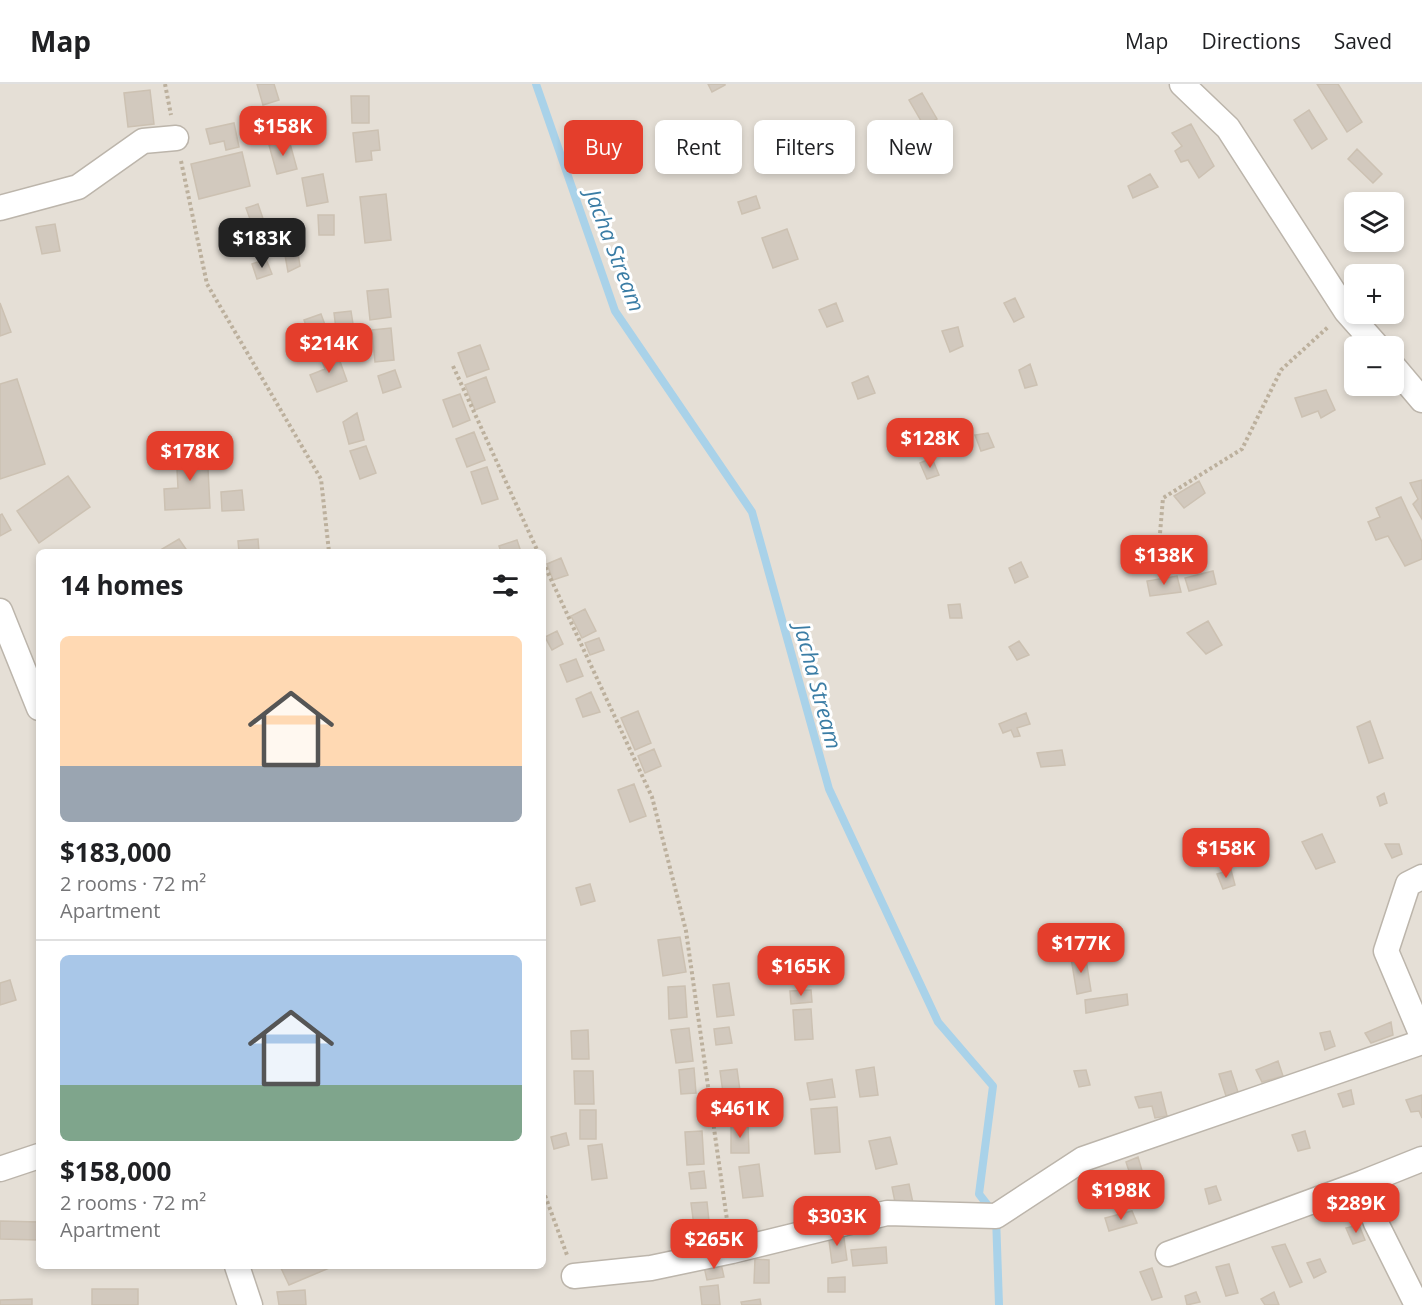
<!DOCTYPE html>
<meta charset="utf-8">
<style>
:root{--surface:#fff;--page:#f2f2f2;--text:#202124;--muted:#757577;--line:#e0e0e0;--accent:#e43e2c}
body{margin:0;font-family:"Open Sans",sans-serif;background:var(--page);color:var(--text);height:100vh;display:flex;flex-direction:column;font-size:22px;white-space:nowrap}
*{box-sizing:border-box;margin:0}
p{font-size:20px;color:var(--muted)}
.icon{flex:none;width:33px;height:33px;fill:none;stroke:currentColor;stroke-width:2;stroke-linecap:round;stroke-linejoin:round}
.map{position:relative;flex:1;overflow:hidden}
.details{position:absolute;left:36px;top:465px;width:510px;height:720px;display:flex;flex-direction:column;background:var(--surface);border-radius:9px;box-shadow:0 3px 9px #0003}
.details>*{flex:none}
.hud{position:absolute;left:564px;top:36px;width:570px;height:54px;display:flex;gap:12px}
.controls{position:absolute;left:1344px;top:108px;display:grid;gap:12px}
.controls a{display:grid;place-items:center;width:60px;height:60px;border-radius:9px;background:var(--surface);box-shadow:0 3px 9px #0003;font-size:30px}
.price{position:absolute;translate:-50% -51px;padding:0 14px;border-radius:12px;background:var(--accent);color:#fff;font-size:20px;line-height:39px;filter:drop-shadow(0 2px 3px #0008)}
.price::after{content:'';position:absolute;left:50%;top:36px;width:18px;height:14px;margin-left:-9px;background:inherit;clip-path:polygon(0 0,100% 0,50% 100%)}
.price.current{background:#222;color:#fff}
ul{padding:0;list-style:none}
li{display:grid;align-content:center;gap:12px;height:318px;padding:0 24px}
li+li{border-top:2px solid var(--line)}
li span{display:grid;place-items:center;height:186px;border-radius:9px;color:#555}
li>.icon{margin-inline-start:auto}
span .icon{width:108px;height:108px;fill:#fffc;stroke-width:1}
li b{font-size:26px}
h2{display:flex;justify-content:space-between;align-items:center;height:72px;padding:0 24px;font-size:26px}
.chip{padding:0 21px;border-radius:9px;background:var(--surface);box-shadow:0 3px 9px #0003;font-size:21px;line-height:54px}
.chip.current{background:var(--accent);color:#fff}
header{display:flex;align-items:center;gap:36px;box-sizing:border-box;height:84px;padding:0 30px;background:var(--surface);border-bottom:2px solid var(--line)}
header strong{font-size:28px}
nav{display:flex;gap:33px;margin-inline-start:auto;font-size:21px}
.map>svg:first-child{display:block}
.residential{fill:#e5dfd6;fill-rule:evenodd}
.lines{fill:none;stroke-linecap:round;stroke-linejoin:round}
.stream{stroke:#a9d2e9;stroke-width:8}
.building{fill:#d2c9be;stroke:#ccc1b2;stroke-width:1.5}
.minor-casing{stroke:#bcb5ab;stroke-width:27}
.path{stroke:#bcb09d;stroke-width:4;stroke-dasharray:3 3;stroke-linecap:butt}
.minor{stroke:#fff;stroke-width:24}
.labels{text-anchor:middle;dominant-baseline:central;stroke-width:6;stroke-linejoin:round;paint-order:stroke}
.water-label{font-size:22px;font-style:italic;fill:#3b7da5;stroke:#fff}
</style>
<header>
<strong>Map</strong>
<nav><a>Map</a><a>Directions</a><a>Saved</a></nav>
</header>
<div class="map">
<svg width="1422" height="1221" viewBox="0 0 1422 1221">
<rect width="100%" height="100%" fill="#f2eee7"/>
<!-- residential -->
<path class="residential" d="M0,0H1422V1221H0ZM1354,118H1394V158H1354ZM1354,190H1394V230H1354ZM1354,262H1394V302H1354ZM39,468H543V1182H39Z"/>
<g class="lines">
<!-- stream -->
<path class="stream" d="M536,0L615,227L752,428L829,705L938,938L993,1002L979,1110L996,1132L999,1221"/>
</g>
<!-- building -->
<path class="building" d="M257,0H274L279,16L263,21Z
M708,0H725V1L712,8Z
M1317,0H1338L1362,38L1347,48Z
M150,6L154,40L128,43L124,9Z
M922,9L937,35L924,42L909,16Z
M351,12H369V39H352Z
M1309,26L1327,55L1312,65L1294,36Z
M234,39L239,63L226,66L224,57L210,60L206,45Z
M1191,40L1214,82L1199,94L1188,76L1181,78L1175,67L1182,62L1172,49Z
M378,46L380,66L371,67L372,76L356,78L353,49Z
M289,56L297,85L277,90L269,61Z
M1357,65L1382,90L1373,99L1348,75Z
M242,68L250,102L199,115L191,80Z
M323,90L328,118L307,122L302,94Z
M1150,90L1158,103L1133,114L1128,102Z
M386,110L391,156L365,159L360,113Z
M756,112L760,124L742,130L738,118Z
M258,120L271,158L238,169L231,149L246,144L244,137L250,135L246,124Z
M318,131H334V151H319Z
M55,140L60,167L42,170L36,143Z
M787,145L798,175L773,184L762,154Z
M298,169L300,182L288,188L285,171Z
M266,175L272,190L257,195L252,180Z
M388,205L391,233L370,236L367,207Z
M1015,214L1024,233L1014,238L1004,219Z
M0,219L11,248L0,252Z
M836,219L843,237L827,243L819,226Z
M351,227L356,259L338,261L334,229Z
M321,230L331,257L314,263L304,236Z
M958,243L963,262L950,268L942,247Z
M391,244L394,276L375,278L372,246Z
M480,261L489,285L467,293L458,269Z
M337,269L347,297L317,308L310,291L325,285L321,275Z
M1030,280L1037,301L1025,304L1019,286Z
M395,286L401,303L383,309L378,292Z
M868,292L875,309L858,315L852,299Z
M486,293L495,318L475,326L465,301Z
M17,295L45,380L0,395V300Z
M1326,306L1335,326L1321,334L1318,327L1302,333L1295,314Z
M460,310L470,336L453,343L443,316Z
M357,329L364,356L349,360L343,338Z
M918,343L923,355L913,359L906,348Z
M474,348L485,376L467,383L456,355Z
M988,349L994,363L981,367L975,351Z
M366,362L376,389L360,395L350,367Z
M207,365L210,424L165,426L164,405L178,404L176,366Z
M932,374L939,391L927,395L920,379Z
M487,383L498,415L482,420L471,388Z
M68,392L90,423L39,459L17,427Z
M1422,396V435L1413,420L1418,415L1410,399Z
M1199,397L1205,409L1184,424L1174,412Z
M242,406L244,426L222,427L221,408Z
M1401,413L1422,458V475L1405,482L1388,452L1376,456L1368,438L1380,433L1376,424Z
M2,430L11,446L0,452V431Z
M179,455L188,468H157Z
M258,455L259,468H239L238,457Z
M517,456L521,468H501L499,462Z
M561,474L568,491L553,496L547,480Z
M1021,478L1028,493L1015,499L1009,484Z
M1213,487L1216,500L1189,507L1185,494Z
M1177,492L1181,508L1150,512L1147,497Z
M960,520L962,534H950L948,521Z
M585,525L596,547L582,554L571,532Z
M1208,537L1222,561L1206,570L1187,549Z
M557,547L563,560L552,566L545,553Z
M599,554L604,566L590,571L585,559Z
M1019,557L1029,571L1017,576L1009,563Z
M576,575L583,592L567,598L560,581Z
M591,608L600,628L583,633L576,615Z
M638,627L651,659L635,666L621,634Z
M1026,629L1030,640L1017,644L1020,652L1014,653L1011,646L1003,649L999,640Z
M1370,637L1383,674L1369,679L1357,643Z
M654,665L661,682L645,689L638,672Z
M1062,666L1065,681L1041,683L1037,669Z
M634,700L646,732L630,738L618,706Z
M1384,709L1387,719L1380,722L1377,713Z
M1322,750L1335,778L1316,785L1302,758Z
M1385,760H1399L1402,770L1392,774Z
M1231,786L1235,801L1223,805L1217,790Z
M590,800L595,817L581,821L576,804Z
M680,853L686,888L663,892L658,856Z
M1085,869L1091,907L1077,910L1071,874Z
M10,896L16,916L0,921V899Z
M729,899L734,931L717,933L713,901Z
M685,902L687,933L669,935L668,903Z
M811,906L812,918L791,920L790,907Z
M1127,910L1128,921L1086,929L1085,916Z
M811,925L813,955L795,956L793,926Z
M1391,938L1393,951L1371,959L1365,949Z
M729,943L732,959L716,961L714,945Z
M689,944L693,977L676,979L671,946Z
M588,946L589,975H572L571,947Z
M1330,947L1335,962L1325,966L1320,949Z
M1278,977L1283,992L1262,998L1256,986Z
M874,983L878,1011L860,1013L856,986Z
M694,984L696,1009L681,1010L679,986Z
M737,985L741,1014L724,1016L720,987Z
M1086,986L1090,1001L1079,1003L1074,987Z
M574,987H593L594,1020H575Z
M1231,987L1238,1008L1226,1012L1219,990Z
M832,995L835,1013L810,1016L807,999Z
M1351,1006L1354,1020L1343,1023L1338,1010Z
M1161,1008L1167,1032L1155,1034L1152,1022L1139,1024L1135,1013Z
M1422,1011V1034L1419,1027L1411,1028L1406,1016Z
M837,1023L840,1068L815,1070L811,1025Z
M580,1026H596V1055H580Z
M731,1041H748L749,1069H731Z
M702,1047L704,1080L687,1081L685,1048Z
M1305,1047L1310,1064L1298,1067L1292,1051Z
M566,1049L569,1061L554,1065L551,1053Z
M890,1053L897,1080L876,1085L869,1057Z
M602,1060L607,1094L592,1096L588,1062Z
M1138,1073L1150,1114L1139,1118L1126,1078Z
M759,1080L763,1112L743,1114L739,1083Z
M704,1087L706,1104L691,1105L689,1089Z
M909,1100L913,1119L896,1123L892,1103Z
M1216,1102L1221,1116L1209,1120L1205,1105Z
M707,1118L711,1157L696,1158L691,1119Z
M1132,1127L1137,1139L1109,1147L1105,1134Z
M0,1137L39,1138V1156L0,1155Z
M1359,1141L1365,1156L1353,1160L1346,1144Z
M843,1147L847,1176L832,1179L828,1149Z
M1285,1160L1302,1198L1290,1203L1272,1163Z
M886,1163L887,1179L853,1182L851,1166Z
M720,1175L724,1193L707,1196L703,1178Z
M755,1175L769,1176V1199H754Z
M1320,1175L1326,1188L1314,1194L1307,1179Z
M1229,1180L1238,1209L1226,1212L1216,1183Z
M280,1182H334L289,1201Z
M1152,1184L1162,1213L1152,1216L1140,1188Z
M845,1193V1208H828V1194Z
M718,1201L720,1221H702L700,1203Z
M92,1205H138V1221H92Z
M305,1206L306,1221H279L277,1208Z
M1196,1208L1200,1218L1187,1221L1185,1212Z
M1274,1208L1279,1221H1265L1261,1215Z
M32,1215V1221H0V1216Z
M760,1215L761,1221H742L741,1218Z"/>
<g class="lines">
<!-- minor casing -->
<g class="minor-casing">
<path id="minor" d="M1182,0L1228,44L1346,227L1377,262
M0,124L78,103L143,57L176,54
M1394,283L1422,316
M0,527L39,624
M1422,793L1408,800L1386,867L1422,952
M0,1085L39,1072
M1362,1099L1376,1139L1417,1221
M1168,1170L1362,1099L1422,1075
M237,1182L250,1221
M574,1192L651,1184L732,1167L887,1129L996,1132L1083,1075L1422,958"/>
</g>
<!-- path -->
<path class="path" d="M165,0L171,31
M181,77L207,200L321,395L329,468
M453,282L538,468
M1158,473L1163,414L1242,365L1281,286L1328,243
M543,478L652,713L686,847L728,1143
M543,1106L567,1171"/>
<!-- minor -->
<use href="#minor" class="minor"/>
</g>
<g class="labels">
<!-- water labels -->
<g class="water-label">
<text transform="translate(616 166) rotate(69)">Jacha Stream</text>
<text transform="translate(819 602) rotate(75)">Jacha Stream</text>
</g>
</g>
</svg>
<div class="controls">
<a><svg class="icon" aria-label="layers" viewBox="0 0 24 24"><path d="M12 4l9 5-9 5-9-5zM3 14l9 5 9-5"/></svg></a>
<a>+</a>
<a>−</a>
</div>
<b class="price" style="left:283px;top:73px">$158K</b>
<b class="price current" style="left:262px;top:185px">$183K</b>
<b class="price" style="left:329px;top:290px">$214K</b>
<b class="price" style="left:930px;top:385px">$128K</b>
<b class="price" style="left:190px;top:398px">$178K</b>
<b class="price" style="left:1164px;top:502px">$138K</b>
<b class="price" style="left:1226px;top:795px">$158K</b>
<b class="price" style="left:1081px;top:890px">$177K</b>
<b class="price" style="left:801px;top:913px">$165K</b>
<b class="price" style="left:740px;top:1055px">$461K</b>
<b class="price" style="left:1121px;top:1137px">$198K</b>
<b class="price" style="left:1356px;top:1150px">$289K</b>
<b class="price" style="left:837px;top:1163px">$303K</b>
<b class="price" style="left:714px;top:1186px">$265K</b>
<div class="hud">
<a class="chip current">Buy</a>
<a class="chip">Rent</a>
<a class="chip">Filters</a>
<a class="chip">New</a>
</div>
<section class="details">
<h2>14 homes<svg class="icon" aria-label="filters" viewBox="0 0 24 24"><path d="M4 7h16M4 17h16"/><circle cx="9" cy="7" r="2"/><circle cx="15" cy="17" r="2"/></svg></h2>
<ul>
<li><span style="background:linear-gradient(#ffd9b3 70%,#9aa5b1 0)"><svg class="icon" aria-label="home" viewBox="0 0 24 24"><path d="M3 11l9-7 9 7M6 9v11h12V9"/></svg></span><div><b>$183,000</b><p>2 rooms · 72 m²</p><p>Apartment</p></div></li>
<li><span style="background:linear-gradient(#a9c7e8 70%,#7fa58c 0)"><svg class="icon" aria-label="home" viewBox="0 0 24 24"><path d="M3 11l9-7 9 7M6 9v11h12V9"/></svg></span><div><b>$158,000</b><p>2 rooms · 72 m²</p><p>Apartment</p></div></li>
</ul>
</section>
</div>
